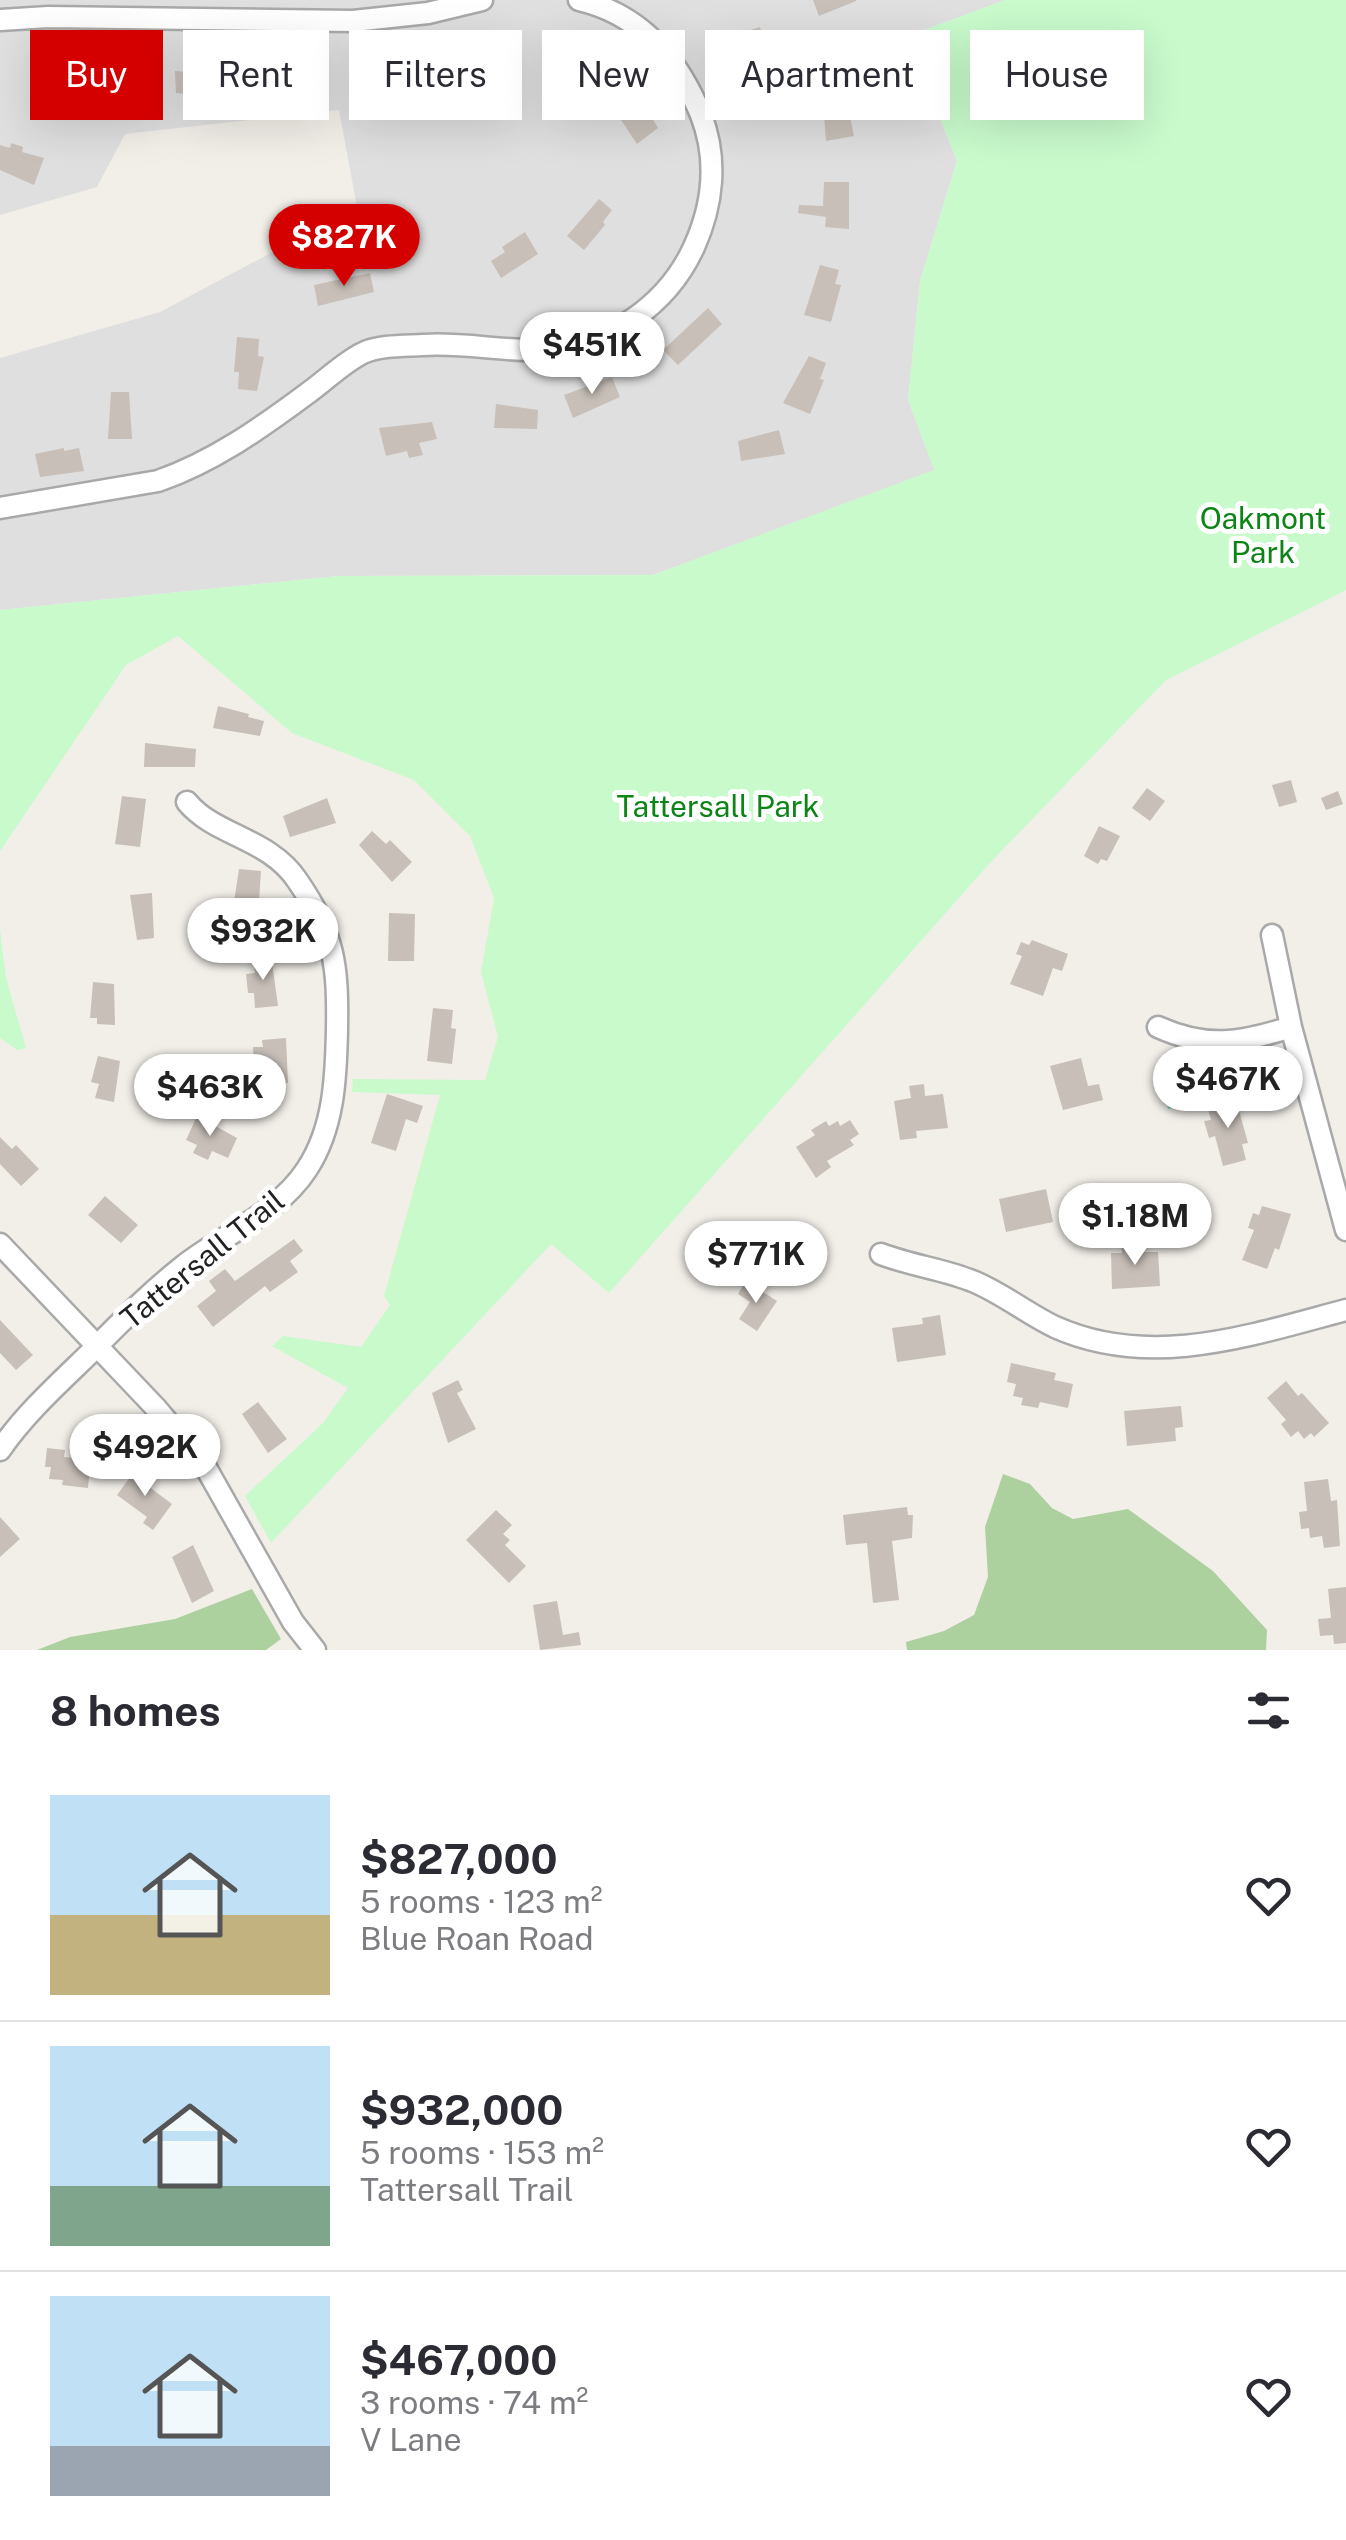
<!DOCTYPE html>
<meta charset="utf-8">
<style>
:root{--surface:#fff;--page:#f2f2f3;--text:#2b2b33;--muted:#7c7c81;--line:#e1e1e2;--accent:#d40000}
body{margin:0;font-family:"Public Sans",sans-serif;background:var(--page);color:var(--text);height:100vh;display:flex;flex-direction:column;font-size:38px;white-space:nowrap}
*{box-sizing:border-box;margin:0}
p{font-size:32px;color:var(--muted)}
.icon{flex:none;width:55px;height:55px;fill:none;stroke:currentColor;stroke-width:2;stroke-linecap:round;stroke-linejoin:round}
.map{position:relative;height:1650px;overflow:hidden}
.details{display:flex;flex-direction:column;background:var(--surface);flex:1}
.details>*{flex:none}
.top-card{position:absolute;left:30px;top:30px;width:1288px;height:90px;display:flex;gap:20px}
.price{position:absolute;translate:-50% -85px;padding:0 22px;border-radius:35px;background:#fff;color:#222;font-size:32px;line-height:65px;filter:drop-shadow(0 2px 5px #0008)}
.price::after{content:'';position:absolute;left:50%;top:60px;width:30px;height:22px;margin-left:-15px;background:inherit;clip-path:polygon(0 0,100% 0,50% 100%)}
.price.active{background:var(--accent);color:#fff}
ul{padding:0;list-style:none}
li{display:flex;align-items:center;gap:30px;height:250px;padding:0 50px}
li+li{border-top:2px solid var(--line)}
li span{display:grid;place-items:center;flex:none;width:280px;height:200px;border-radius:0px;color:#555}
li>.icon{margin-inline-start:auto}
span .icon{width:120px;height:120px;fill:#fffc;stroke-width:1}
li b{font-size:42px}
h2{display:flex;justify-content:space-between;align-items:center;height:120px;padding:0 50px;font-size:42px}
.tag{padding:0 35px;border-radius:0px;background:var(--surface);box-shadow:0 10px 40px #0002;font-size:35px;line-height:90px}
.tag.active{background:var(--accent);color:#fff}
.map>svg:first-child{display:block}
.residential{fill:#e0dfdf}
.forest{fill:#add19e}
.park{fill:#c8facc}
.pitch{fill:#88e0be}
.building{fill:#c7bfb8}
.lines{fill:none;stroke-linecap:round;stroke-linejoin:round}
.minor-casing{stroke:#a9a9a9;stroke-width:25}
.minor{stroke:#fff;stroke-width:20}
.labels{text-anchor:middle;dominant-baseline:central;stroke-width:10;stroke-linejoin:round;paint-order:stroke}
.park-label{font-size:30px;fill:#0c8416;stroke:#fff}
.street-label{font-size:30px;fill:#222;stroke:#fff}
</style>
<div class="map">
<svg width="1346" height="1650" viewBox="0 0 1346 1650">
<rect width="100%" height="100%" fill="#f2efe9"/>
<!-- residential -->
<path class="residential" d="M0,0H1005L908,36L957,161L920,281L908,400L935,470L653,575L339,576L0,610V358L160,312L357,207L339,110L125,134L97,187L0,215Z"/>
<!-- forest -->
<path class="forest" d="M1003,1474L1030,1484L1052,1508L1073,1519L1128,1509L1213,1571L1267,1630L1266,1650H907L906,1642L944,1631L974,1615L988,1577L985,1527Z
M252,1589L281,1639L266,1650H37L70,1637L175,1619Z"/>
<!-- park -->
<path class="park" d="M1005,0H1346V590L1166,680L989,864L609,1293L551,1244L271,1543L245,1496L323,1423L348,1388L272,1346L283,1336L361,1347L390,1305L384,1296L440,1095L352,1092L353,1079L485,1080L498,1037L481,972L494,898L470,836L414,780L292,733L178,636L126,665L0,851V610L339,576L653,575L934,470L908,400L920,281L957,161L908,36Z
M0,929L6,978L26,1048L17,1050L0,1038Z"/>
<!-- pitch -->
<path class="pitch" d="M1197,1081L1202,1100L1168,1109L1163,1091Z"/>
<!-- building -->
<path class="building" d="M813,0H856V1L819,16Z
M760,27L773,75L756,80L738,34Z
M50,53H69L83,57V63L102,64L101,82L84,81V94L72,93L71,82L49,81Z
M175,71L225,74V93L203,94V102H189L188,94L176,93Z
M626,86L636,101L640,98L658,128L637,144L617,114L623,110L613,95Z
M838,87L842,102L847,101L854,136L826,141L822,90Z
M11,143L23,147L22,152L44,158L34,185L0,170V145L10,148Z
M824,182H849V229L825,227L826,217L798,213L799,205L823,206Z
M599,199L612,210L603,222L605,225L584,250L567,236Z
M525,232L538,254L501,278L491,261L505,252L502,247Z
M820,265L839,270L835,284L841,285L831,322L804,315Z
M370,273L374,292L318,306L314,285Z
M708,308L722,324L678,365L663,350Z
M237,337L259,339L258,356L264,357L257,391L238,389L239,372H234Z
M809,356L826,363L820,379L824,380L810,414L783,403Z
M612,377L620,397L573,418L564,395Z
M111,392H129L132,439H108Z
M496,404L538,410L537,429L494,428Z
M432,422L437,439L419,443L423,455L409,458L407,451L386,456L379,428Z
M779,430L785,454L741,461L738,441Z
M64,448V451L79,448L84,471L40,477L35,454Z
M218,706L249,714L248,717L264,721L260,736L213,728Z
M145,743L196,749L195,767H144Z
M1291,780L1297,802L1279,807L1272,785Z
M1147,788L1165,801L1150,821L1132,808Z
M1338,791L1343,804L1326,810L1321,798Z
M122,796L146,799L140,847L115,844Z
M327,798L336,823L290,837L283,816Z
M1099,826L1120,836L1107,861L1101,859L1098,864L1084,856Z
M372,831L386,844L390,840L412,862L392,882L359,845Z
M239,869L261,871L258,917L232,915Z
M152,893L154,938L137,940L130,895Z
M389,913L415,914L414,961H388Z
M1032,940L1068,954L1062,971L1053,968L1043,996L1010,984L1022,956L1016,954L1021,942L1029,945Z
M271,955L278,1006L255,1008L254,993H248L246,974L255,973L253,957Z
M93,982L114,984L115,1025L97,1024V1018H90Z
M433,1008L453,1010L451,1028L456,1029L452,1064L427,1061Z
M286,1038L288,1083L264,1084L263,1066H254L253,1047H263L262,1040Z
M98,1056L120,1061L114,1102L95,1098L99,1084L91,1082Z
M1081,1058L1088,1086L1099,1084L1103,1100L1063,1110L1050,1066Z
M924,1084L925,1096L943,1094L948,1128L916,1131L917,1138L900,1140L894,1101L911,1098L909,1086Z
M387,1094L423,1106L417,1123L406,1119L396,1151L371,1143Z
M1235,1096L1248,1143L1242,1144L1246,1160L1223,1166L1215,1136L1209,1138L1204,1121L1211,1120L1208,1109L1217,1107L1216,1101Z
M197,1116L237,1138L228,1158L212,1151L208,1160L193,1153L197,1145L186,1140Z
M850,1120L859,1134L850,1140L854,1145L827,1161L831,1167L816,1178L796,1147L815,1135L811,1130L826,1121L829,1126L838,1121L840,1126Z
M0,1137L12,1149L16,1145L39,1169L21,1186L0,1164Z
M1046,1189L1053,1222L1006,1232L999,1199Z
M105,1196L138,1225L121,1243L88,1215Z
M1262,1206L1291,1214L1279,1250L1275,1248L1267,1269L1242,1260L1254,1230L1248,1228L1253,1213L1259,1215Z
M294,1239L303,1251L290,1261L298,1272L270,1292L265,1286L213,1327L197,1306L216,1291L209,1281L225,1269L235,1281Z
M1143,1245V1252H1158L1160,1286L1112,1289L1111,1253H1122V1246Z
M746,1281L777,1301L757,1331L739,1319L750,1302L738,1294Z
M940,1315L946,1355L897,1362L892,1328L923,1324L922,1318Z
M0,1320L33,1355L16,1370L0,1353Z
M1011,1363L1056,1373L1054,1380L1073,1384L1068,1408L1040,1402L1038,1408L1021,1405L1023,1398L1013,1396L1016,1384L1007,1382Z
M458,1380L463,1390L457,1393L476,1429L448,1443L432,1393Z
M1286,1381L1298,1396L1302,1393L1329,1423L1314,1437L1311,1433L1304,1439L1298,1431L1291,1437L1281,1424L1286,1420L1267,1398Z
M258,1402L287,1439L268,1453L242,1414Z
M1181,1406L1183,1427L1175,1428L1176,1441L1127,1446L1124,1411Z
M47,1448L65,1450L64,1457L75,1458V1464L90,1466L88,1488L62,1485L63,1480L49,1479L51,1467H45Z
M136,1469L152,1481L148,1486L172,1504L153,1530L143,1523L147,1517L117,1495Z
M1328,1479L1331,1501L1337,1500L1340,1546L1324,1548L1322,1536L1310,1538L1309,1528L1301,1529L1299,1512L1307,1511L1304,1482Z
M907,1507L908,1515H913L912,1538L892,1541L899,1600L873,1603L867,1543L846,1545L843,1515Z
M496,1510L512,1525L503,1534L510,1540L505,1545L526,1566L509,1583L466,1540Z
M0,1517L20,1539L0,1557Z
M193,1545L214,1591L192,1603L172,1557Z
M1346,1587V1643L1334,1644L1333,1635L1320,1636L1318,1619L1331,1618L1328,1589Z
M557,1601L563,1635L579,1632L581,1645L540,1650L533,1605Z"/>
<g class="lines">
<!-- minor casing -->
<g class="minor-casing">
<path id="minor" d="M0,20L48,17L353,21L428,13L482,0
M0,508L158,481C213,462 261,428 308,393C325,381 344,362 363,353C379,345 405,346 423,345C464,342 504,352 545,350C609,345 667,306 694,247C713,205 718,159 701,115C678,59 640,14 579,0
M1272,935L1291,1027L1346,1230
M1158,1027C1207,1049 1241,1043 1291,1027
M0,1244L156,1408L205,1466L293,1622L315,1650
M881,1254C912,1266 944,1269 975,1282C1003,1294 1028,1314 1055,1327C1151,1370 1251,1335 1346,1310
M0,1450C24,1415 57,1385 88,1355C118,1325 148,1294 182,1267C222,1235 278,1214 307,1169C334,1128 336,1078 337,1030C338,965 335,935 297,880C269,838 215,836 187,802"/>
</g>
<!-- minor -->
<use href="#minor" class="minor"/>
</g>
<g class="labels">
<!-- park labels -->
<g class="park-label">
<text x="1263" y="518">Oakmont<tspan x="1263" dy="34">Park</tspan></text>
<text x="718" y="806">Tattersall Park</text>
</g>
<!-- street labels -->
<g class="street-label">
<text transform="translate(202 1259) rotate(-39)">Tattersall Trail</text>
</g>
</g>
</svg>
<b class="price active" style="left:344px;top:289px">$827K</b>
<b class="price" style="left:592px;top:397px">$451K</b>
<b class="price" style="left:263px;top:983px">$932K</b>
<b class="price" style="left:1228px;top:1131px">$467K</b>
<b class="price" style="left:210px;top:1139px">$463K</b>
<b class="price" style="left:1135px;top:1268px">$1.18M</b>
<b class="price" style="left:756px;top:1306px">$771K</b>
<b class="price" style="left:145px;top:1499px">$492K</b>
<div class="top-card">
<a class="tag active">Buy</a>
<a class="tag">Rent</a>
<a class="tag">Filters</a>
<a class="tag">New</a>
<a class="tag">Apartment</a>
<a class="tag">House</a>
</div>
</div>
<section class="details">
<h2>8 homes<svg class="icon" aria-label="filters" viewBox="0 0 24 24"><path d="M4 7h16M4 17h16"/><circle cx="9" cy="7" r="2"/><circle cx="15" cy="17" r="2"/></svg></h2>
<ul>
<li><span style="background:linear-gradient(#bfe0f5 60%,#c2b280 0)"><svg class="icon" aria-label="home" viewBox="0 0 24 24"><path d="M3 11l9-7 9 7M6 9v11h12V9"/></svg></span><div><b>$827,000</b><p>5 rooms · 123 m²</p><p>Blue Roan Road</p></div><svg class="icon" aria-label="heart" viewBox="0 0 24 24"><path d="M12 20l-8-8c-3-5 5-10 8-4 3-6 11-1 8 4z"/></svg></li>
<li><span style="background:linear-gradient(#bfe0f5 70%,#7fa58c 0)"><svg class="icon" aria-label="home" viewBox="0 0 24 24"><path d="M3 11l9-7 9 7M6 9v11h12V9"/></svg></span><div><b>$932,000</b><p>5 rooms · 153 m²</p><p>Tattersall Trail</p></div><svg class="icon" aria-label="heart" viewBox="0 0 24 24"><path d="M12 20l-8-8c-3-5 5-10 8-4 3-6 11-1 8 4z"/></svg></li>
<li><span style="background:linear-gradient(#bfe0f5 75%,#9aa5b1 0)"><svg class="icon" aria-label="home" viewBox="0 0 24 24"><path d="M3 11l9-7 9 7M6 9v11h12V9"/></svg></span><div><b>$467,000</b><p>3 rooms · 74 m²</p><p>V Lane</p></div><svg class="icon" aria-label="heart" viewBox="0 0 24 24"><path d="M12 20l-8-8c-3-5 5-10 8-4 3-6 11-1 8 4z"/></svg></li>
</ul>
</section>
